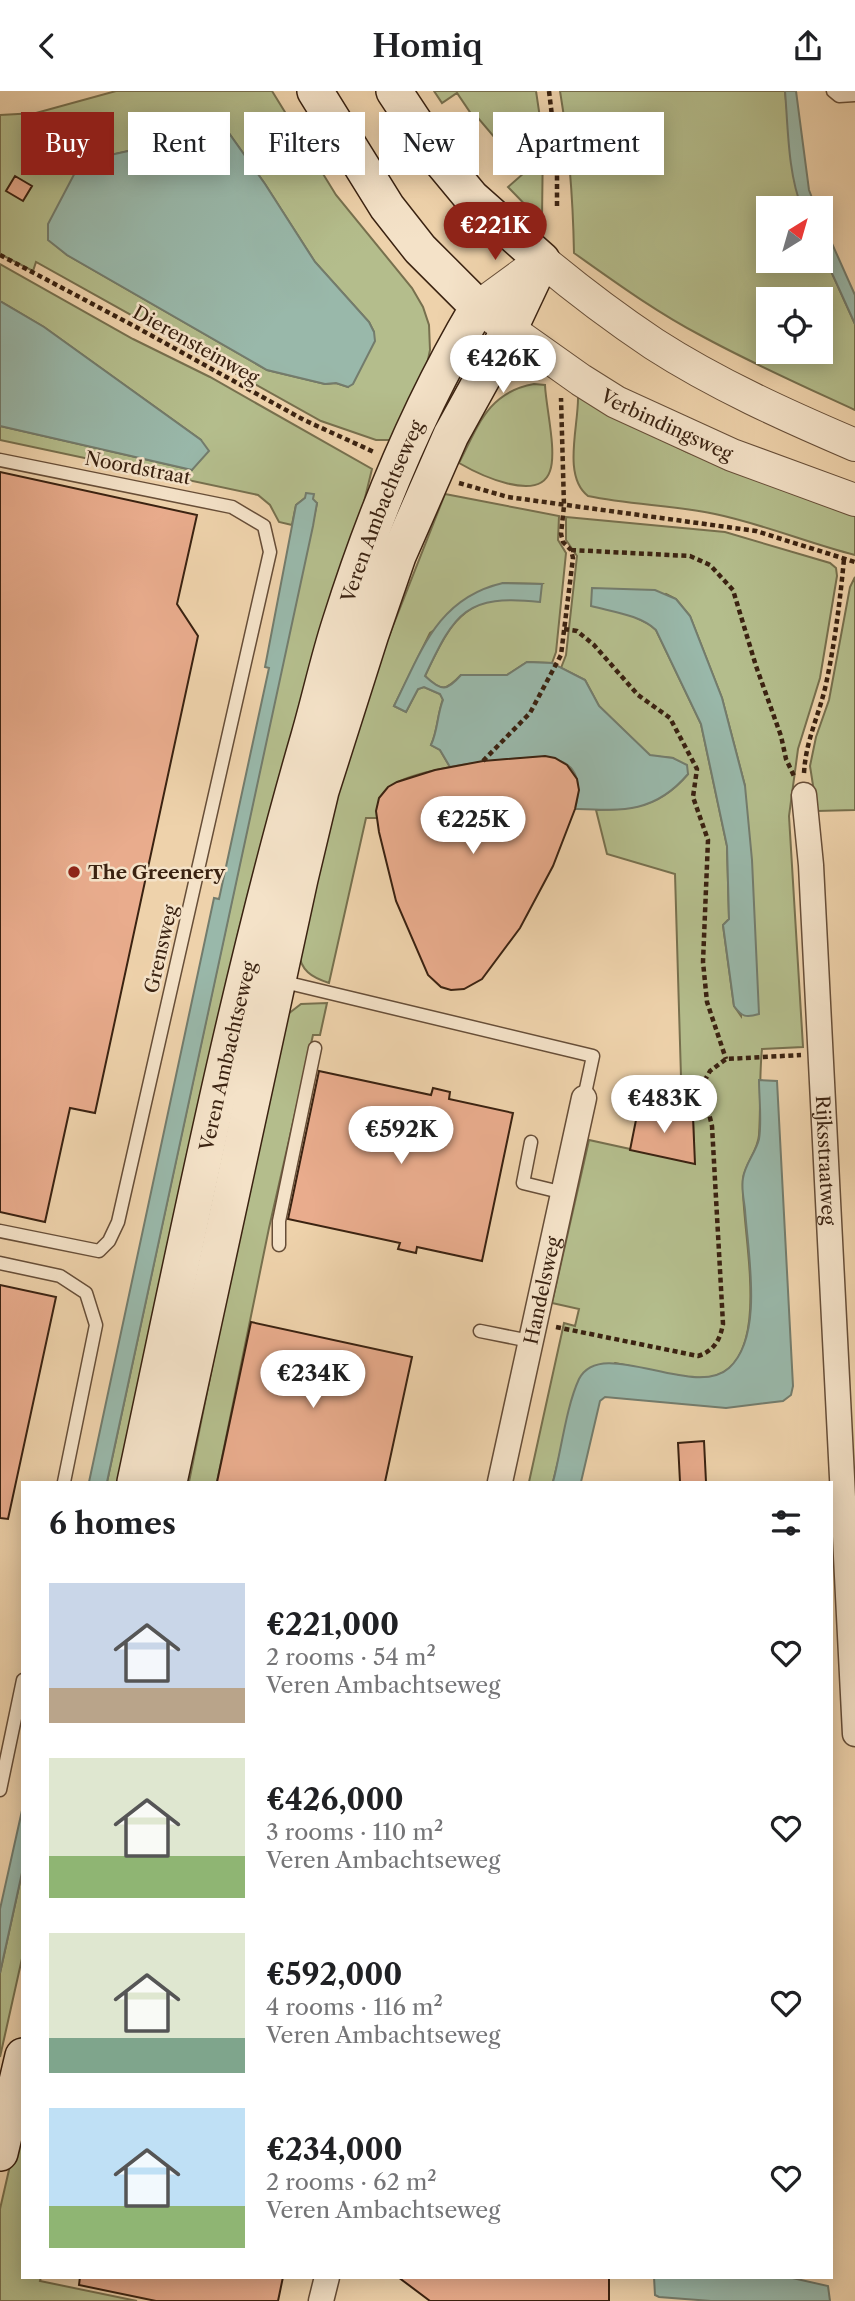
<!DOCTYPE html>
<meta charset="utf-8">
<style>
:root{--surface:#fff;--page:#f6f6f6;--text:#202124;--muted:#757577;--accent:#8f2418}
body{margin:0;font-family:"Libre Caslon Text",serif;background:var(--page);color:var(--text);height:100vh;display:flex;flex-direction:column;font-size:26px;white-space:nowrap}
*{box-sizing:border-box;margin:0}
p{font-size:23px;color:var(--muted)}
.icon{flex:none;width:38px;height:38px;fill:none;stroke:currentColor;stroke-width:2;stroke-linecap:round;stroke-linejoin:round}
.map{position:relative;flex:1;overflow:hidden}
.panel{position:absolute;left:21px;top:1390px;width:812px;height:798px;display:flex;flex-direction:column;background:var(--surface);border-radius:0px;box-shadow:0 4px 18px #0003}
.panel>*{flex:none}
.guide{position:absolute;left:21px;top:21px;width:814px;height:63px;display:flex;gap:14px}
.needle{width:46px;rotate:37deg}
.tools{position:absolute;left:756px;top:105px;display:grid;gap:14px}
.tools a{display:grid;place-items:center;width:77px;height:77px;border-radius:0px;background:var(--surface);box-shadow:0 4px 18px #0003;font-size:35px}
.price{position:absolute;translate:-50% -60px;padding:0 16px;border-radius:24px;background:#fff;color:#222;font-size:23px;line-height:46px;filter:drop-shadow(0 2px 4px #0008)}
.price::after{content:'';position:absolute;left:50%;top:42px;width:21px;height:16px;margin-left:-10px;background:inherit;clip-path:polygon(0 0,100% 0,50% 100%)}
.price.current{background:var(--accent);color:#fff}
ul{padding:0;list-style:none}
li{display:flex;align-items:center;gap:21px;height:175px;padding:0 28px}
li span{display:grid;place-items:center;flex:none;width:196px;height:140px;border-radius:0px;color:#555}
li>.icon{margin-inline-start:auto}
span .icon{width:84px;height:84px;fill:#fffc;stroke-width:1}
li b{font-size:30px}
h2{display:flex;justify-content:space-between;align-items:center;height:84px;padding:0 28px;font-size:30px}
.tag{padding:0 24px;border-radius:0px;background:var(--surface);box-shadow:0 4px 18px #0003;font-size:24px;line-height:63px}
.tag.current{background:var(--accent);color:#fff}
header{display:flex;justify-content:space-between;align-items:center;height:91px;padding:0 28px;background:var(--surface);font-size:32px;font-weight:600}
.map>svg:first-child{display:block}
.green{fill:#b4bd8c;stroke:#77704e;stroke-width:2;fill-rule:evenodd}
.water{fill:#99b8aa;stroke:#737c6d;stroke-width:2}
.building{fill:#e9ac8d;stroke:#3a2211;stroke-width:2}
.lines{fill:none;stroke-linecap:round;stroke-linejoin:round}
.service-casing{stroke:#674e38;stroke-width:15}
.minor-casing{stroke:#674e38;stroke-width:27}
.tertiary-casing{stroke:#674e38;stroke-width:34}
.secondary-casing{stroke:#3a2211;stroke-width:38}
.path{stroke:#3a2211;stroke-width:4.5;stroke-dasharray:5 3.5;stroke-linecap:butt}
.service{stroke:#f4e2c8;stroke-width:12}
.minor{stroke:#f4e2c8;stroke-width:24}
.tertiary{stroke:#f4e2c8;stroke-width:32}
.secondary{stroke:#f4e2c8;stroke-width:35}
.poi-dot{fill:#8f2418;stroke:#f4e2c8;stroke-width:2.5}
.labels{text-anchor:middle;dominant-baseline:central;stroke-width:5;stroke-linejoin:round;paint-order:stroke}
.street-label{font-size:19px;fill:#3a2211;stroke:#f4e2c8}
.poi-label{font-size:19px;font-weight:bold;fill:#3a2211;stroke:#f4e2c8;text-anchor:start}
</style>
<header><svg class="icon" aria-label="back" viewBox="0 0 24 24"><path d="M15 5l-7 7 7 7"/></svg>Homiq<svg class="icon" aria-label="share" viewBox="0 0 24 24"><path d="M12 15V3M7 8l5-5 5 5M5 13v7h14v-7"/></svg></header>
<div class="map">
<svg width="855" height="2210" viewBox="0 0 855 2210">
<rect width="100%" height="100%" fill="#eed2ab"/>
<filter id="stains"><feTurbulence type="fractalNoise" baseFrequency=".00286" numOctaves="4"/><feColorMatrix values="0 0 0 0 .2 0 0 0 0 .09 0 0 0 0 .02 0 0 0 .5 -.17"/></filter>
<radialGradient id="worn" r=".72"><stop offset=".6" stop-color="#630" stop-opacity="0"/><stop offset="1" stop-color="#630" stop-opacity=".3"/></radialGradient>
<!-- green -->
<path class="green" d="M116,0H272L336,104L412,197L423,216L429,234L430,259L425,283L391,349H376L321,330L36,171L33,180L0,163V24L36,22ZM226,38L265,93L315,171L369,231L374,241L348,296L336,292L325,293L267,279L67,164L49,149L88,69Z
M434,0H536L543,47L542,128L537,126L508,96L524,82L514,71L521,63L507,48L500,53L479,28L476,30L457,2L442,12Z
M560,0H785L792,69L802,117H768V170H821V158L855,233V319C803,295 751,272 700,244C656,221 615,191 574,162C573,108 569,54 560,0ZM768,208H821V261H768Z
M0,173L133,248L210,286L372,378L126,1391H107L317,412L305,407L296,414L292,434L279,431L270,414L258,404L0,349V335L192,379L201,349L44,236L0,210Z
M534,293L545,294C546,317 557,360 550,380C539,413 478,383 459,372C478,335 488,301 534,293Z
M578,305L687,361L855,423V464C808,452 763,433 715,423C674,414 630,414 588,405C562,385 579,334 578,305Z
M445,403L559,425L558,449L566,462L556,561L552,572L527,571L507,584H461C446,600 441,601 425,585C440,554 454,517 491,510C499,508 506,509 513,508C522,507 535,498 542,493L503,492L430,542L394,615L406,621L418,598L424,596L440,603L443,608C437,624 438,639 431,654L440,659L450,676C420,683 374,688 377,727H366L329,892C311,886 301,880 298,860L331,721L374,583Z
M566,426L725,441L830,472L836,477L837,485L820,587L798,658L789,725L803,956L762,958C759,987 761,1015 759,1044C758,1060 744,1074 743,1089C740,1135 775,1267 715,1285C693,1292 639,1276 615,1272L572,1313L553,1391H529L564,1232L575,1235L579,1218L552,1212L589,1049L694,1072L693,1026L639,1014L659,1002L664,987L681,986L675,783L607,763L596,719C636,719 661,714 688,683L673,667L650,665L599,615L585,589L561,577L566,564L577,465L566,449ZM666,503L676,508L690,525L722,607L745,695L741,925L734,915L723,834L729,828L727,755L701,633L656,539L649,533L637,527Z
M855,486V719L817,720L810,675L816,646L829,609L850,496Z
M327,912L320,944H313L269,1137L217,1391H189L244,1117L288,923L301,913Z
M23,1777V1863L0,1966V1882Z
M23,2018V2186H41L40,2190L137,2210H0V2118Z"/>
<!-- water -->
<path class="water" d="M785,0H796L809,99L816,117H802C788,84 788,36 785,0Z
M226,38L265,93L315,171L369,231L374,241L375,250L353,293L348,296L336,292L325,293L267,279L67,164L48,149V133L79,74L88,69Z
M821,128L855,204V233L821,158Z
M0,210L44,236L201,349L209,360L192,379L0,335Z
M306,402L314,403L313,408L317,412L313,435L107,1391H89L214,807L219,808L269,577L265,576L296,414L305,407Z
M503,492L542,493L540,511C466,503 455,521 425,585C442,601 447,600 461,584H507L527,571L552,572L585,589L599,615L650,664L673,667L687,674L688,683C655,722 623,720 575,718C589,663 550,665 511,668C490,670 470,672 450,676L440,659L431,654C438,639 437,624 443,609L440,603L424,596L418,598L406,621L394,615C421,561 437,507 503,492Z
M592,497L655,499L676,508L690,525L722,607L745,695L752,769L759,923C746,927 742,926 734,915L723,834L729,828L727,755L701,633L656,539C640,524 613,521 591,515Z
M759,989L777,990L793,1295L791,1304L783,1310L726,1317L605,1306L600,1310L581,1391H553C561,1361 566,1316 579,1288C601,1244 694,1309 729,1277C764,1245 748,1163 745,1119C744,1109 741,1097 743,1087C745,1073 756,1061 759,1048C762,1030 759,1007 759,989Z
M23,1715V1777L0,1882V1818Z
M654,2186H788L828,2195L830,2210H711L659,2206L655,2204Z"/>
<!-- building -->
<path class="building" d="M15,85L32,95L23,110L6,100Z
M0,381L197,424L177,513L198,545L95,1022L70,1017L45,1131L0,1121Z
M545,665L555,667L567,674L577,688L579,699L575,718L553,775L520,837L482,888L464,898L451,899L441,896L428,884L396,810L379,741L376,720L379,707L388,696L397,691L435,679L483,670Z
M319,980L431,1004L433,997L450,1001L449,1008L513,1022L482,1170L417,1156L416,1162L398,1158L400,1152L288,1128Z
M639,1014L693,1026L695,1073L630,1059Z
M0,1194L56,1206L8,1428L0,1427Z
M251,1231L412,1266L385,1391H217Z
M704,1350L706,1391H680L678,1352Z
M80,2186H283L278,2210H156L79,2194Z
M398,2186H609V2210H430Z"/>
<g class="lines">
<!-- service casing -->
<g class="service-casing">
<path id="service" d="M833,0L839,5L855,4
M0,369L232,416L264,435L270,461L118,1131L109,1150L99,1160L0,1140
M280,890L593,965L584,1007
M531,1051L523,1092L564,1102
M279,1154V1130L315,957
M0,1172L60,1185L86,1202L96,1234L64,1391
M480,1240L530,1250
M0,1699L23,1589"/>
</g>
<!-- minor casing -->
<g class="minor-casing">
<g id="minor">
<path id="s1" d="M804,704L811,774L855,1643"/>
<path id="s2" d="M500,1391L584,1007"/>
<path d="M321,2210L327,2186"/>
</g>
</g>
<!-- tertiary casing -->
<g class="tertiary-casing">
<g id="tertiary">
<path id="s3" d="M855,354C787,325 716,293 654,253C615,227 578,199 542,169L478,216L581,289L616,311L732,364L855,409"/>
</g>
</g>
<!-- secondary casing -->
<g class="secondary-casing">
<g id="secondary">
<path id="s4" d="M135,1391C188,1142 238,890 309,645C320,607 328,569 340,532C375,421 419,315 478,216L420,158L387,116L315,0"/>
<path d="M169,1391L300,788L321,700L371,543L398,465L451,344L509,239L542,169L471,106L437,65L394,0"/>
<path d="M0,2062L23,1965"/>
</g>
</g>
<!-- path -->
<path class="path" d="M549,0L557,67V117
M0,164L136,236L304,329L374,361
M459,392L508,406L756,440L855,471
M571,459L690,465L710,474L733,499L756,575L781,645L786,668L794,685
M564,538L577,540L594,554L638,604L670,627L697,678L693,706L708,749L703,871L707,911L726,968
M483,670L530,622L561,564L573,467L571,459L563,451L561,443L564,415L561,307
M804,682C806,648 819,625 826,593C835,551 840,510 844,468
M556,1236L698,1265C714,1260 720,1249 723,1233L712,1035L702,994L710,980L726,968L801,964"/>
<!-- service -->
<use href="#service" class="service"/>
<!-- minor -->
<use href="#minor" class="minor"/>
<!-- tertiary -->
<use href="#tertiary" class="tertiary"/>
<!-- secondary -->
<use href="#secondary" class="secondary"/>
</g>
<!-- markers -->
<circle class="poi-dot" cx="74" cy="781" r="7"/>
<g class="labels">
<!-- street labels -->
<g class="street-label">
<text transform="translate(196 254) rotate(29)">Dierensteinweg</text>
<text stroke="none"><textPath href="#s3" startOffset="668">Verbindingsweg</textPath></text>
<text transform="translate(138 377) rotate(11)">Noordstraat</text>
<text stroke="none"><textPath href="#s4" startOffset="1003">Veren Ambachtseweg</textPath></text>
<text transform="translate(161 858) rotate(-77)">Grensweg</text>
<text stroke="none"><textPath href="#s4" startOffset="436">Veren Ambachtseweg</textPath></text>
<text stroke="none"><textPath href="#s1" startOffset="366">Rijksstraatweg</textPath></text>
<text stroke="none"><textPath href="#s2" startOffset="196">Handelsweg</textPath></text>
</g>
<!-- poi labels -->
<g class="poi-label">
<text x="88" y="781">The Greenery</text>
</g>
</g>
<rect width="100%" height="100%" filter="url(#stains)"/>
<rect width="100%" height="100%" fill="url(#worn)"/>
</svg>
<div class="tools">
<a><svg class="needle" viewBox="-14 -14 28 28"><path d="M0-13l5 13h-10z" fill="#e53935"/><path d="M0 13l5-13h-10z" fill="#757577"/></svg></a>
<a><svg class="icon" aria-label="locate" viewBox="0 0 24 24"><circle cx="12" cy="12" r="6"/><path d="M12 2v4M12 18v4M2 12h4M18 12h4"/></svg></a>
</div>
<b class="price current" style="left:495px;top:171px">€221K</b>
<b class="price" style="left:503px;top:304px">€426K</b>
<b class="price" style="left:473px;top:765px">€225K</b>
<b class="price" style="left:664px;top:1044px">€483K</b>
<b class="price" style="left:401px;top:1075px">€592K</b>
<b class="price" style="left:313px;top:1319px">€234K</b>
<div class="guide">
<a class="tag current">Buy</a>
<a class="tag">Rent</a>
<a class="tag">Filters</a>
<a class="tag">New</a>
<a class="tag">Apartment</a>
</div>
<section class="panel">
<h2>6 homes<svg class="icon" aria-label="filters" viewBox="0 0 24 24"><path d="M4 7h16M4 17h16"/><circle cx="9" cy="7" r="2"/><circle cx="15" cy="17" r="2"/></svg></h2>
<ul>
<li><span style="background:linear-gradient(#c9d6e8 75%,#b9a48a 0)"><svg class="icon" aria-label="home" viewBox="0 0 24 24"><path d="M3 11l9-7 9 7M6 9v11h12V9"/></svg></span><div><b>€221,000</b><p>2 rooms · 54 m²</p><p>Veren Ambachtseweg</p></div><svg class="icon" aria-label="heart" viewBox="0 0 24 24"><path d="M12 20l-8-8c-3-5 5-10 8-4 3-6 11-1 8 4z"/></svg></li>
<li><span style="background:linear-gradient(#dfe7d0 70%,#8fb573 0)"><svg class="icon" aria-label="home" viewBox="0 0 24 24"><path d="M3 11l9-7 9 7M6 9v11h12V9"/></svg></span><div><b>€426,000</b><p>3 rooms · 110 m²</p><p>Veren Ambachtseweg</p></div><svg class="icon" aria-label="heart" viewBox="0 0 24 24"><path d="M12 20l-8-8c-3-5 5-10 8-4 3-6 11-1 8 4z"/></svg></li>
<li><span style="background:linear-gradient(#dfe7d0 75%,#7fa58c 0)"><svg class="icon" aria-label="home" viewBox="0 0 24 24"><path d="M3 11l9-7 9 7M6 9v11h12V9"/></svg></span><div><b>€592,000</b><p>4 rooms · 116 m²</p><p>Veren Ambachtseweg</p></div><svg class="icon" aria-label="heart" viewBox="0 0 24 24"><path d="M12 20l-8-8c-3-5 5-10 8-4 3-6 11-1 8 4z"/></svg></li>
<li><span style="background:linear-gradient(#bfe0f5 70%,#8fb573 0)"><svg class="icon" aria-label="home" viewBox="0 0 24 24"><path d="M3 11l9-7 9 7M6 9v11h12V9"/></svg></span><div><b>€234,000</b><p>2 rooms · 62 m²</p><p>Veren Ambachtseweg</p></div><svg class="icon" aria-label="heart" viewBox="0 0 24 24"><path d="M12 20l-8-8c-3-5 5-10 8-4 3-6 11-1 8 4z"/></svg></li>
</ul>
</section>
</div>
